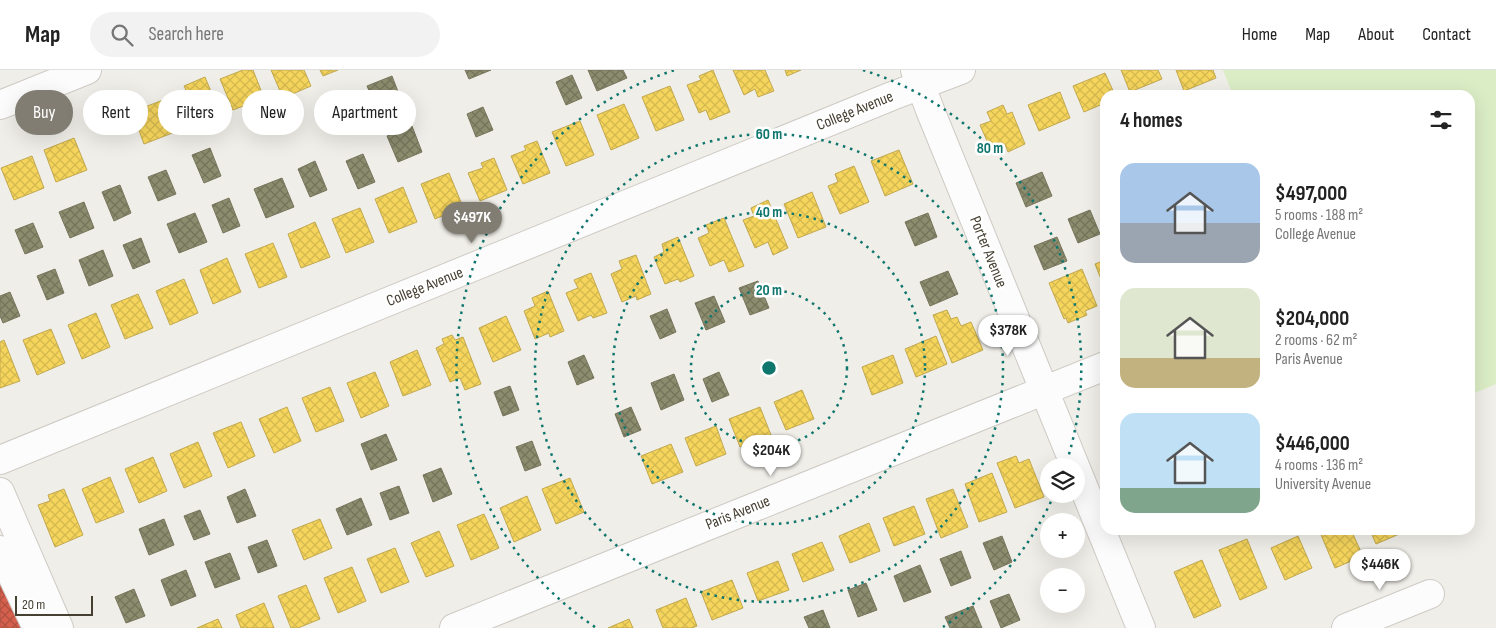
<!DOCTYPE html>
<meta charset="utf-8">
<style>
:root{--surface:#fff;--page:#f2f2f2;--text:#222;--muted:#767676;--line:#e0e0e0;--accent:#827d72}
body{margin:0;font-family:"Sofia Sans Condensed",sans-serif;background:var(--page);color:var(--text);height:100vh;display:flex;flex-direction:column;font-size:19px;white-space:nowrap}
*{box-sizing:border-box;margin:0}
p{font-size:16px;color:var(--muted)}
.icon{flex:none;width:28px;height:28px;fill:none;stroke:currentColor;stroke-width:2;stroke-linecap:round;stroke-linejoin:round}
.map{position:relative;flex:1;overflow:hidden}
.details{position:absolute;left:1100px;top:20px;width:375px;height:445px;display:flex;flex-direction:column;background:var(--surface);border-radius:15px;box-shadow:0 5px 20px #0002}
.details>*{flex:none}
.banner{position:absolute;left:15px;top:20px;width:475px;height:45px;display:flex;gap:10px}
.buttons{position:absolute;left:1040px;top:388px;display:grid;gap:10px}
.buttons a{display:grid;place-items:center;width:45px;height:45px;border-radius:50%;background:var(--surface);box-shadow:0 5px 20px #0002;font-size:25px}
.scale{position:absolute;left:15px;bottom:12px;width:78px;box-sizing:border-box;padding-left:5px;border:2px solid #464033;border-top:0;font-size:14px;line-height:18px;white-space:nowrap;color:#464033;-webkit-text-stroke:4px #fff;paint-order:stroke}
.price{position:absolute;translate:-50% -42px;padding:0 11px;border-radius:18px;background:#fff;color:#222;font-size:16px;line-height:32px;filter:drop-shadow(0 1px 2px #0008)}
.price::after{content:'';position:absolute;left:50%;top:30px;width:15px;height:11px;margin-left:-8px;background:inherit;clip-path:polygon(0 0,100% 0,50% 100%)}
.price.active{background:var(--accent);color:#fff}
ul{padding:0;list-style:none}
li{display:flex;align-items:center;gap:15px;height:125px;padding:0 20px}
li span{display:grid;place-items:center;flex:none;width:140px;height:100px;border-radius:15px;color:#555}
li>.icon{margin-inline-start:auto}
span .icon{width:60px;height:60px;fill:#fffc;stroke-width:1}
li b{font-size:21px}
h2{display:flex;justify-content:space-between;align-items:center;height:60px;padding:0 20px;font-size:21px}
.pill{padding:0 18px;border-radius:22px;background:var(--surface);box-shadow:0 5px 20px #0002;font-size:18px;line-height:45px}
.pill.active{background:var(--accent);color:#fff}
header{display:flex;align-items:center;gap:30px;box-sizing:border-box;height:70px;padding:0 25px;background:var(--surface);border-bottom:1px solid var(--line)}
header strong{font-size:24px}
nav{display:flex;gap:28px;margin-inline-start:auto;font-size:18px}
.search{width:350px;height:45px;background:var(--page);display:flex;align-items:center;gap:12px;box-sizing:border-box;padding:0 18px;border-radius:28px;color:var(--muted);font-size:19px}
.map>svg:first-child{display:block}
.green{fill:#dbedc5}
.homes{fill:url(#homes-cross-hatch);stroke:#c1a850}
.shops{fill:url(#shops-cross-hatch);stroke:#ab5645}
.industry{fill:url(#industry-cross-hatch);stroke:#77755c}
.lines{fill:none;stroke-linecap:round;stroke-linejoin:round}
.minor-casing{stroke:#cecbc5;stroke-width:30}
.minor{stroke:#fdfcfc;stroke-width:28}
.ring{fill:none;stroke:#0f766e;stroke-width:2.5;stroke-dasharray:2.5 5}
.labels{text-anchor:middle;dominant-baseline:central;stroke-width:5;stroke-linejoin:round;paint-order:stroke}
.street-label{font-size:16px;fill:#464033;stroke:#fff}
.centre{fill:#0f766e;stroke:#fff;stroke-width:2.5}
.ring-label{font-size:15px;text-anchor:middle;font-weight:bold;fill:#0f766e;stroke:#fff;stroke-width:5;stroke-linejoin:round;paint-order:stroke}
</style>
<header>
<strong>Map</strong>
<div class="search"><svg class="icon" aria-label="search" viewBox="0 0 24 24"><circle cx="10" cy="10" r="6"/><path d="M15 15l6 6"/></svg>Search here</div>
<nav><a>Home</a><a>Map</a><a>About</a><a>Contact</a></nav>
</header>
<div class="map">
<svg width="1496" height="558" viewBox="0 0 1496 558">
<defs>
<pattern id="homes-cross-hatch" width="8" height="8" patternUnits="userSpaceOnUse" patternTransform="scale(1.25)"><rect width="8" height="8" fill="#f6d55c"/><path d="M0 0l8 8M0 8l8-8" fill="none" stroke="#d4b850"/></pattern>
<pattern id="shops-cross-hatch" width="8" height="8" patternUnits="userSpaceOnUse" patternTransform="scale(1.25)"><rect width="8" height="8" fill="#d6604d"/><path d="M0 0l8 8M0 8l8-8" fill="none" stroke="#af5141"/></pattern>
<pattern id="industry-cross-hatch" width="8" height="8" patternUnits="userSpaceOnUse" patternTransform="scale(1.25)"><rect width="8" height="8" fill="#8c8c6e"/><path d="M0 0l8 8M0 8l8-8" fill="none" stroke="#74745b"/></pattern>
</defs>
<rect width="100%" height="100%" fill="#f0eee8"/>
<!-- green -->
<path class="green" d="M1223,0H1496V314L1470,325V25H1233Z"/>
<!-- homes -->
<path class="homes" d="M243,0H253L264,28L233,40L220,9Z
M271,0H304L311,16L283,28Z
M320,0H338L323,6Z
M713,0L730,42L710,50L706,40L699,43L687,15L701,10L699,6Z
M733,0H765L774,21L758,27L755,19L744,25Z
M785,0H801L787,6Z
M1121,0H1158L1162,9L1130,22Z
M1176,0H1213L1216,8L1184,21Z
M1105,3L1115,25H1105V33L1084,42L1073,16Z
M205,7L222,48L194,60L179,23L186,20L184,16Z
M670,16L684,50L656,61L642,27Z
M1060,22L1070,48L1039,61L1028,35Z
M163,30L175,62L144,74L132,42Z
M624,34L639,68L611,80L597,45Z
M1003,35L1007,44L1012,42L1025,74L1008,82L1005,74L991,80L980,55L991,51L987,42Z
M580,51L594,85L566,96L552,62Z
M74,68L87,100L56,112L44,80Z
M537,71L550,103L523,114L511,86L526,80L524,76Z
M899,80L913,114L885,126L871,91Z
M32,86L44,118L14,130L1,98Z
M494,88L507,120L480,131L468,103L483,98L481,93Z
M854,96L869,132L840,144L828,116L838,112L835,104Z
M449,103L463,137L435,149L421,114Z
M403,117L417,152L389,163L375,129Z
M812,122L826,157L798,168L784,134Z
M768,130L788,178L773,185L768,172L755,178L743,150L754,146L751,138Z
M360,138L374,172L346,183L332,149Z
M724,148L744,196L729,202L724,190L710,196L698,168L709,163L706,155Z
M315,152L330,187L301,198L288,164Z
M678,167L694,206L680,212L678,209L665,214L654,187L664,182L662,174Z
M273,173L287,207L259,218L245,184Z
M636,185L651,224L637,230L636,226L622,232L611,204L622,199L619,191Z
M227,188L241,222L213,234L200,200Z
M1105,190V219L1095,194Z
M1082,199L1097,236L1085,241L1087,245L1068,253L1066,248L1064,249L1049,213Z
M591,203L607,243L593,248L591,245L578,251L566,223L578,218L574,210Z
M184,209L198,243L170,255L156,221Z
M548,221L564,261L550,267L549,263L535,269L524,241L535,236L532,228Z
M138,224L153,258L125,269L111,235Z
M947,240L951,249L957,247L961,256L971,252L983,280L952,293L933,245Z
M96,243L110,277L82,289L68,255Z
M506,246L521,280L493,292L479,258Z
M51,259L65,293L37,305L23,270Z
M452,265L455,270L463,267L481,314L465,320L460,308L450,312L436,278L444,274L442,269Z
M936,266L947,294L916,307L905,279Z
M4,270L20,311L0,318V272Z
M417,280L431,315L403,326L390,292Z
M893,285L903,313L872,325L862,297Z
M375,302L389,336L361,348L347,313Z
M330,317L344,351L316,362L302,328Z
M802,320L814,349L786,360L774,332Z
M287,337L301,371L274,383L259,349Z
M760,337L771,365L740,377L729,349Z
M241,352L255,386L228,398L213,363Z
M716,356L726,384L696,396L685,368Z
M198,372L212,406L184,418L170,384Z
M671,374L683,402L652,414L641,386Z
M1016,386L1019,393L1029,389L1044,427L1015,438L997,393Z
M153,387L167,421L139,433L125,399Z
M992,403L1007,442L979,452L965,414Z
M110,407L124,442L96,453L82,419Z
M570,408L584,442L556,454L542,419Z
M64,419L83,465L55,477L38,435L50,431L48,425Z
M953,419L968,457L941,468L926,429Z
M527,426L541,460L514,472L500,438Z
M914,436L925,464L894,476L883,448Z
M484,444L499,478L471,490L457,455Z
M320,449L332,478L304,490L292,460Z
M869,453L880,481L850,493L839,466Z
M1319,460H1351L1363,486L1335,498Z
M1370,460H1403L1404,462L1376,474Z
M439,461L454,496L426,507L411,473Z
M1298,466L1312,498L1285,510L1271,478Z
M1247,469L1267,518L1240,530L1219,480Z
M822,472L834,500L803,512L792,484Z
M395,478L409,512L381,523L367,489Z
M1202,490L1221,536L1194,548L1174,502Z
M778,491L789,520L758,531L747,503Z
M352,497L366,531L338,543L324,508Z
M732,510L743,538L712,550L701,522Z
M306,515L320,549L298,558H291L278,526Z
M686,528L697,556L692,558H663L656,540Z
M264,533L274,558H241L236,545Z
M218,549L222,558H197Z
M629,549L633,558H608Z"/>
<!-- shops -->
<path class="shops" d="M0,500L27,558H0Z"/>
<!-- industry -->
<path class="industry" d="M465,0H491L469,9Z
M588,0H623L627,8L597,21Z
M572,5L582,28L566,35L556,12Z
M392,6L402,32L378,42L367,16Z
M483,37L493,60L476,67L467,44Z
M412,56L422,82L398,92L387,66Z
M210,78L221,106L204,113L192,85Z
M363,84L375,112L358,119L346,91Z
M315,91L327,120L310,127L298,99Z
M166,100L176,124L158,131L148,107Z
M1042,102L1052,126L1026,137L1016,113Z
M282,108L294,137L266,148L254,119Z
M120,115L131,143L114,151L102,122Z
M229,128L240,156L223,163L212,135Z
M84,132L94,158L70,168L59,142Z
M1090,140L1100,164L1078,173L1068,149Z
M195,143L207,172L179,183L167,154Z
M928,143L937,167L915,176L905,152Z
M33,153L43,177L25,184L15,160Z
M1057,167L1067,191L1044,200L1034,176Z
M141,168L150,192L133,199L123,175Z
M103,180L113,206L89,216L79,190Z
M55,199L64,223L47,230L37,206Z
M948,201L958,224L930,236L920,212Z
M758,211L769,238L750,245L739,218Z
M10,222L20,246L3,253L0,246V226Z
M714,226L725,252L706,260L695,233Z
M667,239L676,262L660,269L650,246Z
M584,285L594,308L577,315L568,292Z
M719,302L729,325L712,332L703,309Z
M674,304L684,330L661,340L651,313Z
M510,316L519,340L503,346L494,322Z
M631,337L641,360L624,367L615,344Z
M386,364L397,390L371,400L361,374Z
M532,371L541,395L525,401L516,377Z
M441,398L452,424L433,432L423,405Z
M399,416L409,443L390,450L380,423Z
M245,419L256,446L237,453L227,427Z
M361,428L372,455L347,465L336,439Z
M200,440L210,464L194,470L184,446Z
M164,449L174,475L149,485L139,459Z
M1002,466L1012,492L994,500L983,473Z
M267,470L277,496L258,503L248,477Z
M961,481L971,508L951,516L940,489Z
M230,483L240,509L215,518L205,492Z
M920,495L931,522L904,532L894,506Z
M186,500L196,526L171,536L161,510Z
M866,513L877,540L858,547L848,520Z
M134,519L145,546L126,553L115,527Z
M1009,524L1020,550L1001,558L990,531Z
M973,536L982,558H950L945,547Z
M823,540L830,558H809L804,547Z"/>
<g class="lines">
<!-- minor casing -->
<g class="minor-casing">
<path id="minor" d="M915,0L930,40L1141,558
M0,35L87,0
M0,390L892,26L961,0
M0,422L59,558
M0,480L37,558
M454,558L1105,296
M1346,558L1430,524"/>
</g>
<!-- minor -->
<use href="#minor" class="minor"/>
</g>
<!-- distance rings -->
<g class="ring">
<circle cx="769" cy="298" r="78"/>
<circle cx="769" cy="298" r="156"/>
<circle cx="769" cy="298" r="234"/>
<path d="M1054 425A312 312 0 0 1 943 557M595 557A312 312 0 0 1 675 0M863 0A312 312 0 0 1 1066 394"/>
</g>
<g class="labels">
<!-- street labels -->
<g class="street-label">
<text transform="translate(855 41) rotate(-22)">College Avenue</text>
<text transform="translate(988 182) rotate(68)">Porter Avenue</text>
<text transform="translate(425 217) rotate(-22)">College Avenue</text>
<text transform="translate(738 443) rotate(-22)">Paris Avenue</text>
</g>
</g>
<circle cx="769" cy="298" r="8" class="centre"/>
<g class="ring-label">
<text x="769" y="69">60 m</text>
<text x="990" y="83">80 m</text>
<text x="769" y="147">40 m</text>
<text x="769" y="225">20 m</text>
</g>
</svg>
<div class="buttons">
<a><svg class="icon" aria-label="layers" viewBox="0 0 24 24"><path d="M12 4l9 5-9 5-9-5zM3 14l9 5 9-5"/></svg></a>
<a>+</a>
<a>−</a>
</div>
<div class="scale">20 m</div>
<b class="price active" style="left:472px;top:174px">$497K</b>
<b class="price" style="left:1008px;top:287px">$378K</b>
<b class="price" style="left:771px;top:407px">$204K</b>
<b class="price" style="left:1380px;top:521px">$446K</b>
<div class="banner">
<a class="pill active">Buy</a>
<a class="pill">Rent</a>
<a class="pill">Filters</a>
<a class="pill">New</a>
<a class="pill">Apartment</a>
</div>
<section class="details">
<h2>4 homes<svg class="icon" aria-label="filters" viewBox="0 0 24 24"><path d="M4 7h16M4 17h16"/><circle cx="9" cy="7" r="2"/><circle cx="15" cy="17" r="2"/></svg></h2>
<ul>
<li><span style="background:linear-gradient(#a9c7e8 60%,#9aa5b1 0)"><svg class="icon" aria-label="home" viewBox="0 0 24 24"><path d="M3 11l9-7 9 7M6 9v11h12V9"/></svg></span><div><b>$497,000</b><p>5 rooms · 188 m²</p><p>College Avenue</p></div></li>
<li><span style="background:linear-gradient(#dfe7d0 70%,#c2b280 0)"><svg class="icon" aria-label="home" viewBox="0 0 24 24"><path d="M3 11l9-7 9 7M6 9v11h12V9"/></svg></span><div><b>$204,000</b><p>2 rooms · 62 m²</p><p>Paris Avenue</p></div></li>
<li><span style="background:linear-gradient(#bfe0f5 75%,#7fa58c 0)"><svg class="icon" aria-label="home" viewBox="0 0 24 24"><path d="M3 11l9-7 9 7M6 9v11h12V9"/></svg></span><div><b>$446,000</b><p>4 rooms · 136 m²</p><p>University Avenue</p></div></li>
</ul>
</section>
</div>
